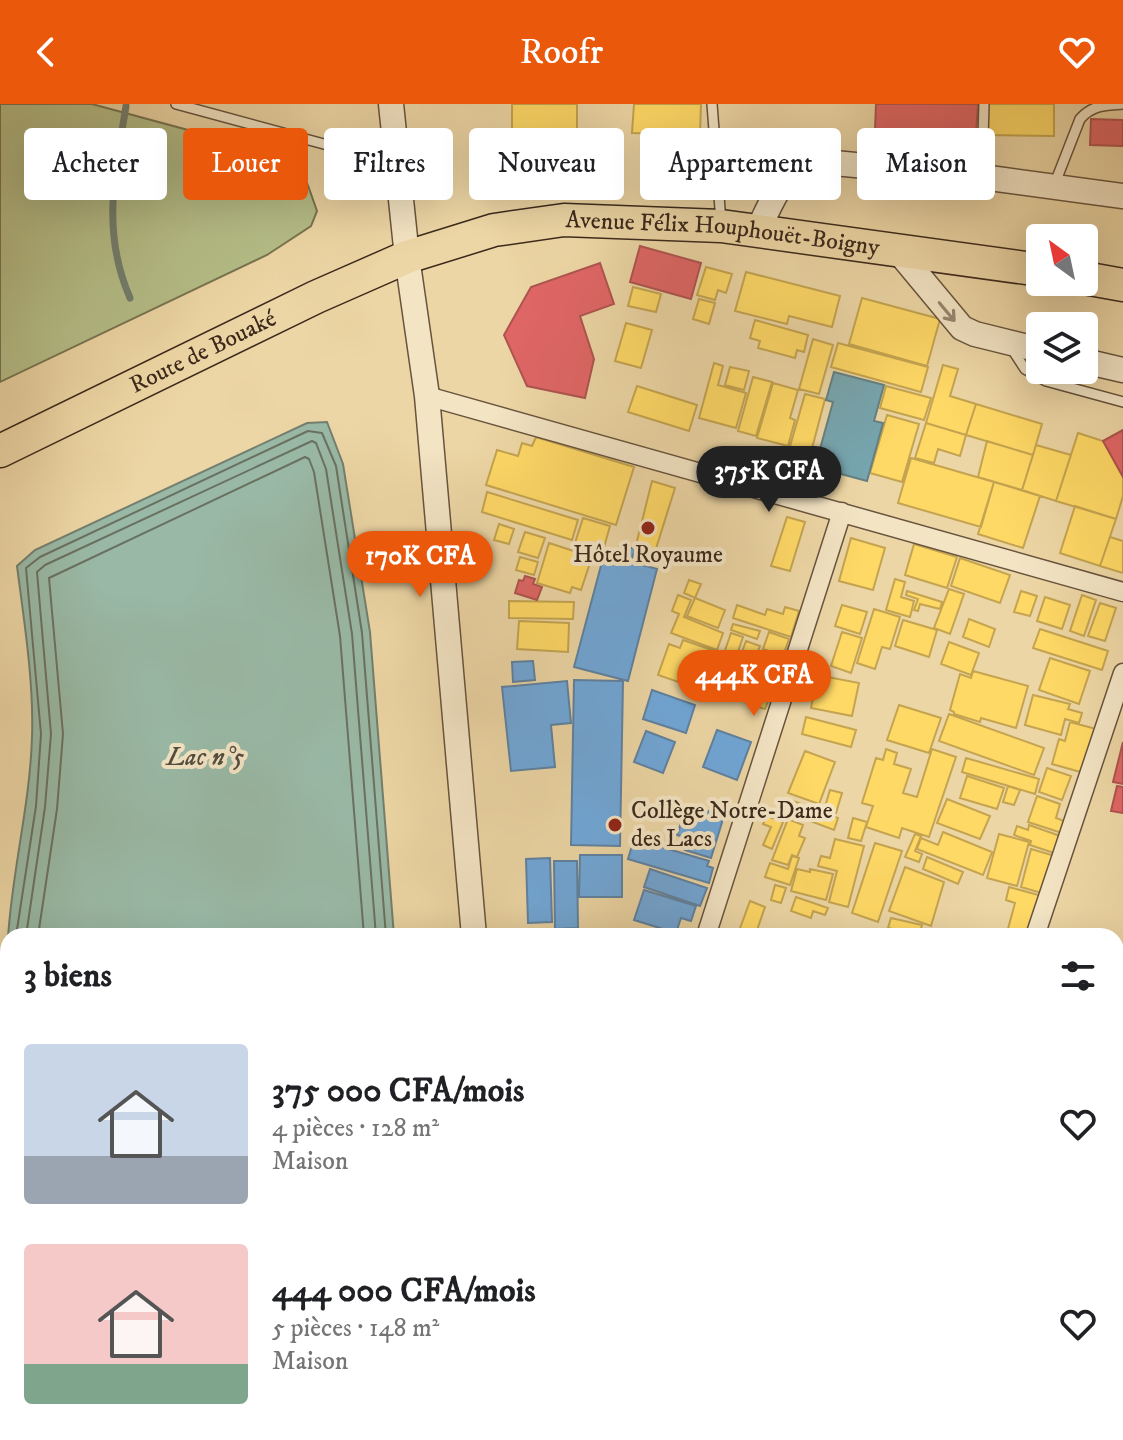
<!DOCTYPE html>
<html lang="fr">
<meta charset="utf-8">
<style>
:root{--surface:#fff;--page:#f6f6f6;--text:#202124;--muted:#757577;--accent:#ea580c}
body{margin:0;font-family:"IM FELL DW Pica",serif;background:var(--page);color:var(--text);height:100vh;display:flex;flex-direction:column;font-size:30px;white-space:nowrap}
*{box-sizing:border-box;margin:0}
p{font-size:26px;color:var(--muted)}
.icon{flex:none;width:44px;height:44px;fill:none;stroke:currentColor;stroke-width:2;stroke-linecap:round;stroke-linejoin:round}
.map{position:relative;flex:1;overflow:hidden}
.panel{position:absolute;left:0px;top:824px;width:1124px;height:512px;display:flex;flex-direction:column;background:var(--surface);border-radius:24px 24px 0 0;box-shadow:0 8px 32px #0002}
.panel>*{flex:none}
.top-card{position:absolute;left:24px;top:24px;width:1076px;height:72px;display:flex;gap:16px}
.needle{width:52px;rotate:327deg}
.controls{position:absolute;left:1026px;top:120px;display:grid;gap:16px}
.controls a{display:grid;place-items:center;width:72px;height:72px;border-radius:8px;background:var(--surface);box-shadow:0 8px 32px #0002;font-size:40px}
.price{position:absolute;translate:-50% -68px;padding:0 18px;border-radius:28px;background:var(--accent);color:#fff;font-size:26px;line-height:52px;filter:drop-shadow(0 2px 4px #0008)}
.price::after{content:'';position:absolute;left:50%;top:48px;width:24px;height:18px;margin-left:-12px;background:inherit;clip-path:polygon(0 0,100% 0,50% 100%)}
.price.current{background:#222;color:#fff}
ul{padding:0;list-style:none}
li{display:flex;align-items:center;gap:24px;height:200px;padding:0 24px}
li span{display:grid;place-items:center;flex:none;width:224px;height:160px;border-radius:8px;color:#555}
li>.icon{margin-inline-start:auto}
span .icon{width:96px;height:96px;fill:#fffc;stroke-width:1}
li b{font-size:34px}
h2{display:flex;justify-content:space-between;align-items:center;height:96px;padding:0 24px;font-size:34px}
.tag{padding:0 28px;border-radius:8px;background:var(--surface);box-shadow:0 8px 32px #0002;font-size:28px;line-height:72px}
.tag.current{background:var(--accent);color:#fff}
header{display:flex;justify-content:space-between;align-items:center;height:104px;padding:0 24px;background:var(--accent);color:#fff;font-size:36px;font-weight:600}
.map>svg:first-child{display:block}
.green{fill:#b5be88;stroke:#787452;stroke-width:2}
.water{fill:#99b9a6;stroke:#737f6f;stroke-width:2}
.homes{fill:#ffd966;stroke:#c4a450;stroke-width:2}
.shops{fill:#e06666;stroke:#ae5450;stroke-width:2}
.schools{fill:#6fa8dc;stroke:#5f82a2;stroke-width:2}
.public{fill:#76a5af;stroke:#648083;stroke-width:2}
.lines{fill:none;stroke-linecap:round;stroke-linejoin:round}
.shore{stroke:#6a7161;stroke-width:2}
.stream{stroke:#737f6f;stroke-width:7}
.service-casing{stroke:#68543e;stroke-width:12}
.minor-casing{stroke:#68543e;stroke-width:21}
.tertiary-casing{stroke:#68543e;stroke-width:27}
.trunk-casing{stroke:#3b291c;stroke-width:35}
.service{stroke:#f3e4c4;stroke-width:9}
.minor{stroke:#f3e4c4;stroke-width:18}
.tertiary{stroke:#f3e4c4;stroke-width:24}
.trunk{stroke:#edd6a5;stroke-width:32}
.oneway{stroke:#978670}
.poi-dot{fill:#8f2418;stroke:#f3e4c4;stroke-width:3}
.labels{text-anchor:middle;dominant-baseline:central;stroke-width:8;stroke-linejoin:round;paint-order:stroke}
.street-label{font-size:24px;fill:#3b291c;stroke:#f3e4c4}
.poi-label{font-size:24px;fill:#3b291c;stroke:#f3e4c4}
.water-label{font-size:26px;font-style:italic;fill:#524d3e;stroke:#f3e4c4}
</style>
<header><svg class="icon" aria-label="back" viewBox="0 0 24 24"><path d="M15 5l-7 7 7 7"/></svg>Roofr<svg class="icon" aria-label="heart" viewBox="0 0 24 24"><path d="M12 20l-8-8c-3-5 5-10 8-4 3-6 11-1 8 4z"/></svg></header>
<div class="map">
<svg width="1123" height="1336" viewBox="0 0 1123 1336">
<rect width="100%" height="100%" fill="#edd6a5"/>
<filter id="stains"><feTurbulence type="fractalNoise" baseFrequency=".0025" numOctaves="4"/><feColorMatrix values="0 0 0 0 .2 0 0 0 0 .09 0 0 0 0 .02 0 0 0 .5 -.17"/></filter>
<radialGradient id="worn" r=".72"><stop offset=".6" stop-color="#630" stop-opacity="0"/><stop offset="1" stop-color="#630" stop-opacity=".3"/></radialGradient>
<!-- green -->
<path class="green" d="M0,0H92L299,56L317,107L311,122L267,151L0,278Z
M1123,1117V1336H1060L1044,1328H1116V1136Z"/>
<!-- water -->
<path class="water" d="M327,318L343,360L370,528L394,832L8,834C12,767 30,701 32,633C34,579 24,516 17,462L35,446L307,319Z
M8,1218V1328H441L442,1336H0V1245Z"/>
<!-- homes -->
<path class="homes" d="M512,0H577V28H512Z
M634,0H701L700,31L632,29Z
M988,0H1054V32L988,31Z
M706,163L732,170L726,189L718,186L715,196L697,191Z
M746,168L840,192L832,223L789,212L787,220L735,207Z
M633,183L661,190L656,208L628,202Z
M862,194L940,215L927,262L849,240Z
M699,195L715,199L709,220L693,215Z
M755,216L808,231L804,248L797,246L795,254L758,244L760,237L750,234Z
M626,219L652,226L641,264L615,257Z
M813,235L833,241L819,290L799,285Z
M838,239L928,263L921,288L831,263Z
M714,259L723,262L718,281L746,289L736,324L699,314Z
M943,261L958,265L950,292L976,300L966,331L926,319Z
M730,263L749,267L744,286L725,281Z
M753,273L772,278L756,332L738,327Z
M773,279L798,286L790,314L795,316L788,342L757,334Z
M637,282L697,301L689,327L628,308Z
M886,282L931,294L924,316L880,304Z
M805,290L825,295L810,352L789,346Z
M976,300L1042,320L1033,351L966,331Z
M887,311L919,320L902,378L870,369Z
M926,319L966,331L960,352L938,345L934,359L915,354Z
M1078,329L1103,337L1123,373V392L1116,415L1056,397Z
M536,333L634,363L616,421L486,381L497,346L518,352L522,339L532,342Z
M987,337L1033,351L1022,386L978,373Z
M1036,341L1071,351L1056,397L1022,386Z
M911,354L994,378L981,423L898,399Z
M652,377L675,384L654,451L635,445Z
M994,378L1040,392L1023,444L978,430Z
M487,388L578,416L572,436L482,408Z
M1075,402L1116,415L1100,462L1060,449Z
M787,413L805,418L790,467L771,462Z
M583,414L610,422L603,447L575,439Z
M499,420L514,425L509,440L494,436Z
M525,428L545,434L538,454L518,448Z
M1110,433L1123,437V469L1100,462Z
M851,434L885,444L873,486L839,477Z
M549,439L592,453L581,486L572,483L570,489L537,479Z
M914,440L957,453L947,484L905,471Z
M520,453L538,458L534,471L516,466Z
M960,454L1010,471L1000,499L951,482Z
M895,475L905,478L901,493L914,497L910,513L886,506Z
M689,476L701,480L695,494L684,489Z
M949,485L964,490L950,530L934,524Z
M907,487L942,498L940,505L920,500L918,507L914,506L918,495L906,491Z
M1021,487L1037,492L1030,512L1014,508Z
M678,491L691,496L684,513L723,529L717,546L671,529L679,510L672,507Z
M1082,491L1096,496L1084,532L1070,527Z
M1045,493L1070,501L1062,525L1037,517Z
M695,494L725,506L718,524L687,512Z
M509,497L574,498L573,515L509,514Z
M1100,499L1116,504L1105,537L1088,532Z
M737,501L765,511L767,505L783,510L785,503L799,507L791,533L733,514Z
M842,501L867,508L860,530L835,522Z
M874,505L900,513L890,545L882,543L875,565L857,559Z
M969,515L995,525L989,543L963,533Z
M903,516L937,526L929,553L895,542Z
M519,517L569,519L568,548L517,545Z
M733,520L760,527L757,535L731,526Z
M1040,525L1108,547L1102,566L1033,544Z
M769,528L789,535L783,552L763,545Z
M842,528L862,534L851,569L831,562Z
M731,529L743,533L732,565L720,561Z
M683,536L715,547L708,568L716,571L710,589L658,571L669,540L680,544Z
M746,537L760,542L758,547L776,553L772,567L764,564L758,583L762,584L761,589L770,592L765,605L752,601L754,596L738,591L745,568L736,565Z
M949,538L979,549L971,571L941,560Z
M1050,554L1090,567L1079,600L1039,586Z
M722,566L738,571L730,595L715,590Z
M973,567L1028,582L1016,624L981,614L980,618L954,610V608L950,606L960,570L971,574Z
M817,571L859,579L852,612L811,604Z
M1033,591L1070,600L1068,605L1082,609L1079,619L1065,615L1061,631L1025,621Z
M899,601L941,614L929,649L887,636Z
M949,610L1044,644L1034,671L939,637Z
M806,613L856,626L851,643L802,630Z
M1070,618L1096,625L1084,669L1052,660L1059,635L1065,637Z
M886,645L897,649L894,660L911,665L903,689L917,693L932,645L956,653L929,733L902,724L899,734L866,723L873,702L862,699L876,654L883,656Z
M805,647L835,658L819,700L788,689Z
M966,654L1039,675L1035,690L962,668Z
M1047,664L1071,672L1062,696L1039,688Z
M967,672L1004,684L997,705L960,694Z
M1008,682L1020,686L1014,701L1003,698Z
M830,686L842,689L836,709L824,706Z
M1037,692L1060,700L1056,714L1069,719L1065,730L1028,718Z
M947,695L990,712L980,735L937,719Z
M793,697L838,714L834,726L789,709Z
M767,712L783,718L772,745L763,741L771,723L763,720Z
M853,714L867,718L861,737L848,734Z
M788,715L803,721L799,732L805,734L797,753L792,751L788,761L772,756Z
M1029,721L1063,733L1060,751L1030,741L1031,737L1014,731L1017,722L1028,726Z
M943,728L992,748L983,771L917,745L921,734L938,741Z
M915,730L921,732L915,747L922,750L919,758L905,753Z
M999,730L1029,738L1017,782L987,774Z
M835,735L864,742L848,803L829,798L837,767L818,762L821,752L830,754Z
M875,739L902,747L878,818L852,809Z
M1031,745L1055,752L1045,790L1021,783Z
M792,752L799,754L790,781L765,773L770,759L788,765Z
M927,753L963,768L958,780L923,765Z
M905,763L944,778L931,822L889,807Z
M797,765L810,768V765L833,770L826,796L791,787Z
M775,781L786,784L781,799L771,796Z
M1009,783L1042,792L1033,832H1006L1015,799L1006,796Z
M796,793L828,804L825,811L813,807L811,814L791,807Z
M750,797L765,803L755,832L739,827Z
M891,814L922,821L919,831L888,824Z
M587,1328H640V1336H605V1334L588,1336Z
M678,1328H699L696,1336H675Z
M703,1328H722L746,1336H700Z
M774,1328H817L816,1334L825,1336H771Z
M824,1328H863L860,1336H831L822,1333Z"/>
<!-- shops -->
<path class="shops" d="M876,0H978L976,31L875,26Z
M1091,15L1123,16V42L1090,41Z
M640,142L701,159L691,195L630,178Z
M600,159L614,200L580,212L594,255L585,294L527,282L504,231L531,183Z
M1123,326V373L1103,337Z
M525,472L535,475L533,480L542,483L537,496L515,489L519,476L523,477Z
M1123,638V680L1113,678Z
M1117,682L1123,683V709L1111,707Z"/>
<!-- schools -->
<path class="schools" d="M620,441L635,445L631,458L657,465L628,577L574,563L603,454L616,457Z
M533,557L535,576L513,578L512,558Z
M574,576L623,577L620,742L571,741Z
M567,577L571,619L551,621L555,663L511,667L502,583Z
M652,586L695,601L686,629L643,615Z
M717,626L751,638L737,676L703,663Z
M646,627L675,638L663,669L634,658Z
M687,701L724,712L711,754L685,746L689,734L677,731Z
M634,735L709,757L707,762L713,764L709,779L628,755Z
M580,751H622V793H579Z
M550,754L552,818L528,819L526,755Z
M554,757H577L578,824L555,825Z
M650,765L707,784L700,802L644,783Z
M644,786L696,802L691,817L681,814L676,829L634,816Z"/>
<!-- public -->
<path class="public" d="M834,268L884,281L874,317L883,319L867,377L815,363L833,298L826,296Z"/>
<g class="lines">
<!-- shore -->
<path class="shore" d="M16,832L36,702L41,630L26,464L40,453L308,327L322,329L336,362L362,529L386,832
M26,832L45,703L51,630L37,468L45,461L312,337L316,339L326,365L352,530L376,832
M38,832L57,705L63,630L49,474L305,353L309,355L314,368L340,532L364,832"/>
<!-- stream -->
<path class="stream" d="M126,2C115,71 101,127 130,194"/>
<!-- service casing -->
<g class="service-casing">
<path id="service" d="M176,0L394,59
M712,0L721,118
M982,70L984,0
M1055,79L1080,15C1092,1 1106,1 1123,0
M1012,245L1025,265L1046,277L1123,298"/>
</g>
<!-- minor casing -->
<g class="minor-casing">
<path id="minor" d="M427,292L1123,488
M706,832L842,408
M1035,832L1123,569
M991,1328L1001,1336
M648,1336L651,1328
M869,1336L872,1328"/>
</g>
<!-- tertiary casing -->
<g class="tertiary-casing">
<path id="tertiary" d="M391,0L407,153L427,292L474,832
M757,128C771,101 781,66 813,57L982,73L1123,92
M898,147L962,224L975,230L1040,246
M1084,257L1123,266
M518,1328L519,1336"/>
</g>
<!-- trunk casing -->
<g class="trunk-casing">
<g id="trunk">
<path d="M1084,174L1123,181"/>
<path id="s1" d="M0,347L316,193L407,153L494,126L564,116L721,122L1040,166"/>
</g>
</g>
<!-- service -->
<use href="#service" class="service"/>
<!-- minor -->
<use href="#minor" class="minor"/>
<!-- tertiary -->
<use href="#tertiary" class="tertiary"/>
<!-- trunk -->
<use href="#trunk" class="trunk"/>
</g>
<!-- one-way arrows -->
<defs><path id="oneway-shaft" d="M-6 0H5M1.5-3L5.5 0L1.5 3" fill="none" stroke-width="1.6" stroke-linecap="round" stroke-linejoin="round" transform="scale(2)"/></defs>
<use class="oneway" href="#oneway-shaft" transform="translate(947 208) rotate(50)"/>
<!-- markers -->
<g class="poi-dot">
<circle cx="648" cy="424" r="8"/>
<circle cx="615" cy="721" r="8"/>
</g>
<g class="labels">
<!-- street labels -->
<g class="street-label">
<text stroke="none"><textPath href="#s1" startOffset="772">Avenue Félix Houphouët-Boigny</textPath></text>
<text stroke="none"><textPath href="#s1" startOffset="226">Route de Bouaké</textPath></text>
</g>
<!-- poi labels -->
<g class="poi-label">
<text x="648" y="451">Hôtel Royaume</text>
<text x="631" y="707" text-anchor="start">Collège Notre-Dame<tspan x="631" dy="28">des Lacs</tspan></text>
</g>
<!-- water labels -->
<g class="water-label">
<text x="205" y="653">Lac n°5</text>
</g>
</g>
<rect width="100%" height="100%" filter="url(#stains)"/>
<rect width="100%" height="100%" fill="url(#worn)"/>
</svg>
<div class="controls">
<a><svg class="needle" viewBox="-14 -14 28 28"><path d="M0-13l5 13h-10z" fill="#e53935"/><path d="M0 13l5-13h-10z" fill="#757577"/></svg></a>
<a><svg class="icon" aria-label="layers" viewBox="0 0 24 24"><path d="M12 4l9 5-9 5-9-5zM3 14l9 5 9-5"/></svg></a>
</div>
<b class="price current" style="left:769px;top:410px">375K CFA</b>
<b class="price" style="left:420px;top:495px">170K CFA</b>
<b class="price" style="left:754px;top:614px">444K CFA</b>
<div class="top-card">
<a class="tag">Acheter</a>
<a class="tag current">Louer</a>
<a class="tag">Filtres</a>
<a class="tag">Nouveau</a>
<a class="tag">Appartement</a>
<a class="tag">Maison</a>
</div>
<section class="panel">
<h2>3 biens<svg class="icon" aria-label="filters" viewBox="0 0 24 24"><path d="M4 7h16M4 17h16"/><circle cx="9" cy="7" r="2"/><circle cx="15" cy="17" r="2"/></svg></h2>
<ul>
<li><span style="background:linear-gradient(#c9d6e8 70%,#9aa5b1 0)"><svg class="icon" aria-label="home" viewBox="0 0 24 24"><path d="M3 11l9-7 9 7M6 9v11h12V9"/></svg></span><div><b>375 000 CFA/mois</b><p>4 pièces · 128 m²</p><p>Maison</p></div><svg class="icon" aria-label="heart" viewBox="0 0 24 24"><path d="M12 20l-8-8c-3-5 5-10 8-4 3-6 11-1 8 4z"/></svg></li>
<li><span style="background:linear-gradient(#f6c9c9 75%,#7fa58c 0)"><svg class="icon" aria-label="home" viewBox="0 0 24 24"><path d="M3 11l9-7 9 7M6 9v11h12V9"/></svg></span><div><b>444 000 CFA/mois</b><p>5 pièces · 148 m²</p><p>Maison</p></div><svg class="icon" aria-label="heart" viewBox="0 0 24 24"><path d="M12 20l-8-8c-3-5 5-10 8-4 3-6 11-1 8 4z"/></svg></li>
</ul>
</section>
</div>
